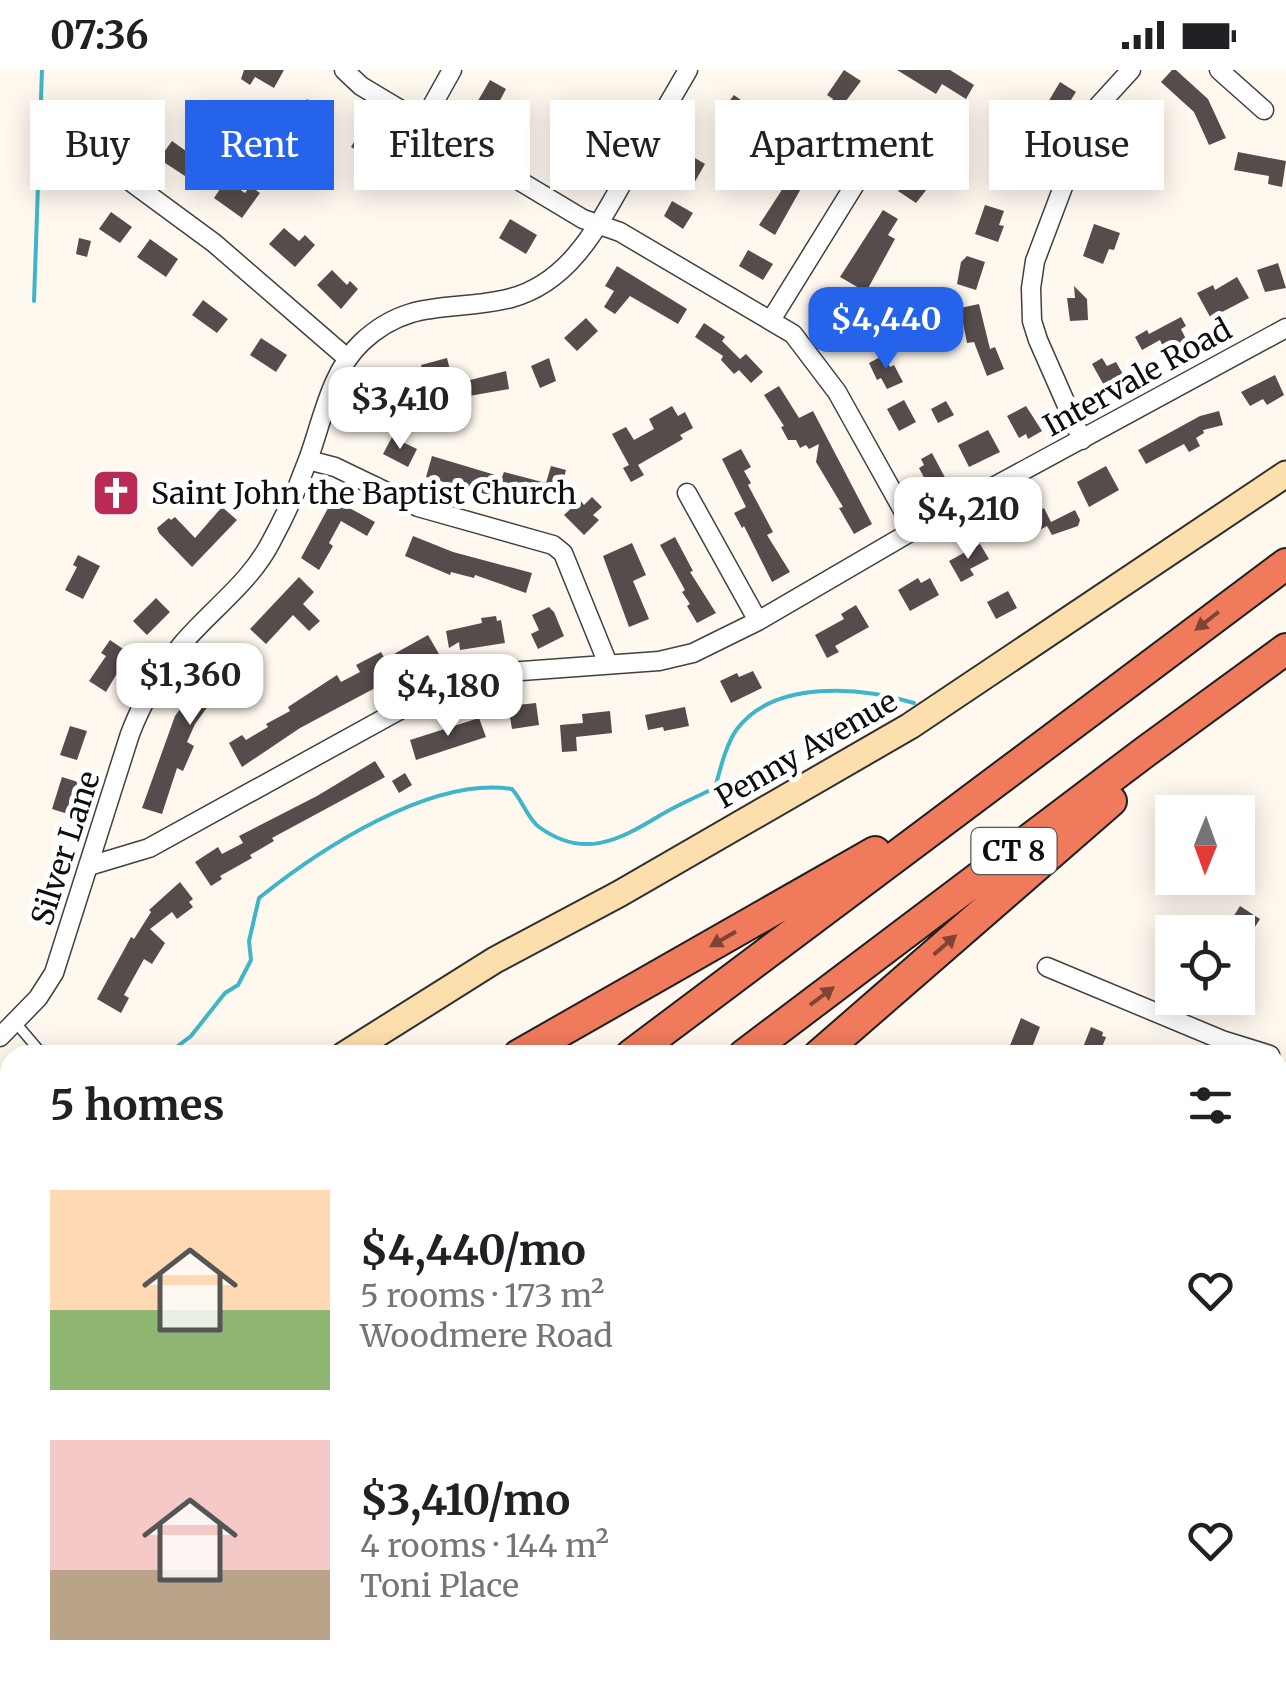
<!DOCTYPE html>
<meta charset="utf-8">
<style>
:root{--surface:#fff;--page:#f2f2f2;--text:#202124;--muted:#757577;--accent:#2563eb}
body{margin:0;font-family:Merriweather,serif;background:var(--page);color:var(--text);height:100vh;display:flex;flex-direction:column;font-size:38px;white-space:nowrap}
*{box-sizing:border-box;margin:0}
p{font-size:32px;color:var(--muted)}
.icon{flex:none;width:55px;height:55px;fill:none;stroke:currentColor;stroke-width:2;stroke-linecap:round;stroke-linejoin:round}
.map{position:relative;flex:1;overflow:hidden}
.details{position:absolute;left:0px;top:975px;width:1288px;height:642px;display:flex;flex-direction:column;background:var(--surface);border-radius:30px 30px 0 0;box-shadow:0 5px 25px #0003}
.details>*{flex:none}
.top-card{position:absolute;left:30px;top:30px;width:1228px;height:90px;display:flex;gap:20px}
.needle{width:65px;rotate:181deg}
.fabs{position:absolute;left:1155px;top:725px;display:grid;gap:20px}
.fabs a{display:grid;place-items:center;width:100px;height:100px;border-radius:0px;background:var(--surface);box-shadow:0 5px 25px #0003;font-size:50px}
.price{position:absolute;translate:-50% -85px;padding:0 22px;border-radius:20px;background:#fff;color:#222;font-size:32px;line-height:65px;filter:drop-shadow(0 2px 5px #0008)}
.price::after{content:'';position:absolute;left:50%;top:60px;width:30px;height:22px;margin-left:-15px;background:inherit;clip-path:polygon(0 0,100% 0,50% 100%)}
.price.on{background:var(--accent);color:#fff}
ul{padding:0;list-style:none}
li{display:flex;align-items:center;gap:30px;height:250px;padding:0 50px}
li span{display:grid;place-items:center;flex:none;width:280px;height:200px;border-radius:0px;color:#555}
li>.icon{margin-inline-start:auto}
span .icon{width:120px;height:120px;fill:#fffc;stroke-width:1}
li b{font-size:42px}
h2{display:flex;justify-content:space-between;align-items:center;height:120px;padding:0 50px;font-size:42px}
.tag{padding:0 35px;border-radius:0px;background:var(--surface);box-shadow:0 5px 25px #0003;font-size:35px;line-height:90px}
.tag.on{background:var(--accent);color:#fff}
.status{display:flex;justify-content:space-between;align-items:center;height:70px;padding:0 50px;background:var(--surface);direction:ltr}
.status svg{height:28px;fill:currentColor}
.map>svg:first-child{display:block}
.lines{fill:none;stroke-linecap:round;stroke-linejoin:round}
.stream{stroke:#3fb5c9;stroke-width:4}
.building{fill:#564c4b}
.service-casing{stroke:#414141;stroke-width:12}
.minor-casing{stroke:#414141;stroke-width:21}
.secondary-casing{stroke:#303030;stroke-width:29}
.motorway-casing{stroke:#1f1f1f;stroke-width:34}
.service{stroke:#fff;stroke-width:9}
.minor{stroke:#fff;stroke-width:18}
.secondary{stroke:#fcdfad;stroke-width:25}
.motorway{stroke:#ef7a5c;stroke-width:30}
.oneway{fill:#7e4435}
.labels{text-anchor:middle;dominant-baseline:central;stroke-width:10;stroke-linejoin:round;paint-order:stroke}
.shield{fill:#fff;stroke:#565656;stroke-width:2.5}
.shield-label{font-size:28px;font-weight:bold;fill:#0e0e0e}
.street-label{font-size:30px;fill:#0e0e0e;stroke:#fff}
.poi-label{font-size:30px;fill:#0e0e0e;stroke:#fff;text-anchor:start}
</style>
<div class="status"><b>07:36</b><svg viewBox="0 0 49 12"><path d="M0 12V9h3v3zM5 12V6h3v6zM10 12V3h3v9zM15 12V0h3v12zM26 1h20v11H26zM47 4h2v5h-2z"/></svg></div>
<div class="map">
<svg width="1286" height="1616" viewBox="0 0 1286 1616">
<rect width="100%" height="100%" fill="#fef8ef"/>
<g class="lines">
<!-- stream -->
<path class="stream" d="M34,231L42,0
M166,985L191,966L225,923L238,915L251,890L249,871L259,828C320,779 431,706 512,719C522,730 528,749 539,757C583,789 618,771 659,746C677,735 696,727 715,718C720,700 726,674 737,659C775,609 861,617 914,633
M0,1100L10,1092"/>
</g>
<!-- building -->
<path class="building" d="M244,0H284L274,18L255,7L250,15L241,9Z
M844,0L861,11L833,48L838,53L829,70L832,71L826,83L822,81L775,165L759,155L785,115L772,107L778,98L788,104L798,86L801,87L833,29L827,25Z
M897,0H950L974,15L966,29L942,14L936,24Z
M1172,0H1176L1208,29L1226,68L1209,75L1194,42L1161,12Z
M490,10L506,19L489,51L472,41Z
M1060,12L1076,22L1056,53L1041,44Z
M734,25L749,36L731,70L721,63L730,50L720,43Z
M307,29L320,37L315,44L334,56L321,76L290,56Z
M117,33L146,53L133,71L105,51Z
M582,46L600,55L578,96L561,87Z
M946,49L963,58L931,114L916,133L898,121L926,86L922,84Z
M1130,55L1146,63L1129,96L1112,87Z
M360,62L390,79L381,94L351,77Z
M172,71L200,91L188,108L159,89Z
M1011,77L1026,83L1013,116L993,108L1002,86L1007,88Z
M1238,82L1286,91L1282,117L1268,114L1269,106L1234,100Z
M690,85L705,94L693,115L678,106Z
M226,110L245,123L250,116L260,123L242,148L214,128Z
M672,131L693,143L683,159L664,146Z
M985,135L1004,141L999,155L1004,156L998,172L975,164Z
M883,140L898,149L888,165L895,169L866,222L840,207Z
M111,142L132,157L120,173L99,159Z
M510,149L537,165L526,184L499,168Z
M1094,154L1120,163L1114,180L1109,179L1103,194L1083,186Z
M284,158L299,171L305,165L315,175L295,197L269,174Z
M79,168L91,171L87,187L76,184Z
M150,169L178,189L166,207L137,187Z
M748,180L773,194L763,210L739,196Z
M967,186L985,192L976,220L957,214L961,192Z
M1278,193L1286,218L1265,222L1257,200Z
M617,196L687,239L678,254L630,226L615,244L604,237L614,221L605,216Z
M332,200L347,215L350,211L358,219L341,239L317,215Z
M1237,207L1249,228L1222,242L1224,248L1214,254L1197,223L1213,215L1215,220Z
M1074,216L1087,229L1088,250L1070,251L1067,228H1075Z
M203,230L228,249L217,263L192,245Z
M833,231L861,262L849,273L847,265L841,267L820,243Z
M979,234L990,279L995,277L1004,299L987,306L974,272L967,273L960,238Z
M1181,247L1186,256L1181,259L1187,271L1166,283L1160,270L1142,280L1135,267L1147,260L1149,264Z
M586,248L598,261L577,281L564,268Z
M704,253L725,267L722,271L740,289L746,284L763,302L751,313L739,300L734,304L721,290L723,286L695,267Z
M261,268L287,285L276,302L250,285Z
M884,285L890,297L894,295L903,312L887,319L881,308L877,310L869,293Z
M447,288L452,308L426,315L421,295Z
M549,288L556,311L540,318L531,296Z
M1102,288L1107,296L1116,292L1124,306L1105,317L1092,294Z
M506,301L509,319L469,326L466,311Z
M1275,305L1284,325L1267,335L1263,329L1250,336L1241,322Z
M390,306L408,319L387,348L369,335Z
M779,316L799,348L813,341L872,454L854,464L839,438L843,437L816,392L819,374L809,379L806,375L800,378L796,370H788L781,357L784,356L764,325Z
M904,330L916,352L899,361L887,339Z
M946,331L954,345L938,353L931,339Z
M672,336L678,346L685,342L693,358L680,365L683,369L638,395L644,405L631,412L623,398L629,395L612,364L626,357L634,370L654,359L649,349Z
M1026,336L1042,361L1028,369L1026,364L1019,368L1007,346Z
M1219,341L1223,355L1203,360L1204,363L1196,368L1200,376L1189,382L1184,374L1146,394L1138,380L1200,346Z
M988,360L1000,382L969,397L958,375Z
M392,367L417,379L408,397L383,384Z
M741,379L751,397L744,401L751,413L748,415L773,462L767,465L790,502L772,512L744,456L742,458L734,443L746,437L722,389Z
M932,383L949,415L932,423L919,398L924,395L921,389Z
M432,386L502,407L504,402L546,413L551,396L566,400L556,437L508,424L506,430L426,407Z
M1106,396L1119,420L1089,437L1077,412Z
M592,427L602,437L593,445L599,450L584,465L564,445L580,430L584,435Z
M333,429L375,452L367,466L341,451L329,473L333,476L319,500L301,488Z
M222,437L237,450L192,497L159,463L157,458L169,448L171,450L175,447L195,468Z
M1036,437L1038,441L1044,438L1051,452L1075,440L1080,450L1078,456L1052,465L1047,456L1032,464L1022,444Z
M413,466L453,482L532,503L526,523L475,505L474,508L451,502L450,505L405,486Z
M675,467L693,501L690,502L716,543L697,553L687,536L690,534L682,522L685,520L660,475Z
M632,473L646,505L633,511L649,549L629,557L603,486Z
M980,474L989,489L970,499L974,505L961,512L949,491Z
M78,485L100,496L83,529L65,520L77,497L73,495Z
M299,507L314,522L303,534L320,551L309,561L293,545L266,574L250,559Z
M918,508L921,513L930,508L939,525L910,541L898,520Z
M1008,521L1017,538L996,549L987,532Z
M156,528L170,542L147,565L133,551Z
M856,535L869,557L835,576L839,582L827,588L815,565L844,549L841,544Z
M549,537L554,542L564,566L538,579L531,564L539,560L532,545Z
M496,546L497,551L501,550L505,573L460,580L459,572L449,578L446,561L482,553L481,548Z
M428,565L439,584L300,658L242,697L229,673L242,665L246,670L268,657L266,654L290,641L288,637L337,605L341,612L360,602L356,595L381,582L385,589Z
M110,570L129,583L106,622L89,611L106,586L101,583Z
M232,579L250,598L232,615L227,610L195,654L187,672L194,676L183,701L177,698L162,744L142,738L175,646L205,605Z
M753,601L762,618L731,633L720,611L737,603L739,607Z
M536,633L539,655L512,659L508,636Z
M685,637L689,656L664,661L663,657L648,660L645,645Z
M610,641L612,663L576,667L577,681L562,682L560,655L583,653L582,644Z
M479,648L486,667L416,690L410,670Z
M70,656L87,661L77,690L60,685Z
M375,691L385,707L272,768L274,771L250,785L252,788L220,806L222,809L211,816L195,792L218,777L222,784L243,773L239,766L317,726Z
M405,703L412,715L399,723L392,711Z
M62,707L78,712L68,744L52,739Z
M180,812L193,829L189,832L193,837L177,849L172,842L150,859L165,873L152,894L144,889L124,925L129,928L121,943L97,929L131,867L134,869L151,842L149,840Z
M1240,836L1260,849L1250,865L1230,852Z
M1021,948L1040,957L1029,985L1009,978Z
M1091,957L1103,962L1102,966L1106,967L1099,985H1080Z"/>
<g class="lines">
<!-- service casing -->
<g class="service-casing">
<path id="service" d="M15,952L43,985
M0,1026L10,1024
M1123,1608L1137,1616"/>
</g>
<!-- minor casing -->
<g class="minor-casing">
<path id="minor" d="M344,0L361,16L583,149L620,162L793,264L837,322L914,460
M1219,0L1264,40
M423,52L452,0
M74,70L214,173L347,288
M771,250L888,61
M1082,370L1038,270L1032,251L1031,218L1035,191L1086,56L1099,35L1131,0
M308,390L335,397L418,437L553,475L563,483L608,594
M687,423L758,551
M89,796L149,778L445,615L495,603L659,591L693,583L758,551L914,460L1286,258
M1047,897L1222,970L1270,985
M0,967L38,928L54,903L130,664C143,630 160,601 183,573C213,538 251,512 272,470C286,444 299,415 309,387C323,348 331,301 362,272C411,226 455,243 511,228C574,211 601,149 631,98C650,65 669,33 688,0"/>
</g>
<!-- secondary casing -->
<g class="secondary-casing">
<path id="secondary" d="M344,985L495,890L619,824L910,656L1286,404
M1278,1207L1286,1188
M0,1271L10,1261
M1093,1616L1097,1608"/>
</g>
<!-- motorway casing -->
<g class="motorway-casing">
<path id="motorway" d="M519,985L875,782
M631,985L1286,494
M744,985L1145,682L1286,579
M819,985L1111,731
M0,1528L10,1517
M14,1616L22,1608
M197,1616L202,1608
M330,1616L331,1608"/>
</g>
<!-- service -->
<use href="#service" class="service"/>
<!-- minor -->
<use href="#minor" class="minor"/>
<!-- secondary -->
<use href="#secondary" class="secondary"/>
<!-- motorway -->
<use href="#motorway" class="motorway"/>
</g>
<!-- one-way arrows -->
<defs><path id="oneway-solid" d="M-6-.8H1V-3.2L6.5 0L1 3.2V.8H-6Z" transform="scale(2.5)"/></defs>
<g class="oneway">
<use href="#oneway-solid" transform="translate(1207 551) rotate(142)"/>
<use href="#oneway-solid" transform="translate(723 869) rotate(150)"/>
<use href="#oneway-solid" transform="translate(945 875) rotate(-41)"/>
<use href="#oneway-solid" transform="translate(822 926) rotate(-37)"/>
</g>
<!-- icons -->
<defs>
<g id="church-square" transform="scale(2.5)"><rect x="-9" y="-9" width="18" height="18" rx="4" fill="#b92a55" stroke="#fff"/><path d="M-1.2-6h2.4v3.5h3.3v2.4h-3.3V6h-2.4V-.1h-3.3v-2.4h3.3Z" fill="#fff"/></g>
</defs>
<g fill-rule="evenodd">
<use href="#church-square" x="116" y="423"/>
</g>
<g class="labels">
<!-- shield labels -->
<rect class="shield" x="971.5" y="758" width="85" height="46" rx="8"/>
<g class="shield-label">
<text x="1014" y="781">CT 8</text>
</g>
<!-- street labels -->
<g class="street-label">
<text transform="translate(1137 307) rotate(-29)">Intervale Road</text>
<text transform="translate(806 679) rotate(-30)">Penny Avenue</text>
<text transform="translate(65 778) rotate(-72)">Silver Lane</text>
</g>
<!-- poi labels -->
<g class="poi-label">
<text x="151" y="423">Saint John the Baptist Church</text>
</g>
</g>
</svg>
<div class="fabs">
<a><svg class="needle" viewBox="-14 -14 28 28"><path d="M0-13l5 13h-10z" fill="#e53935"/><path d="M0 13l5-13h-10z" fill="#757577"/></svg></a>
<a><svg class="icon" aria-label="locate" viewBox="0 0 24 24"><circle cx="12" cy="12" r="6"/><path d="M12 2v4M12 18v4M2 12h4M18 12h4"/></svg></a>
</div>
<b class="price on" style="left:886px;top:302px">$4,440</b>
<b class="price" style="left:400px;top:382px">$3,410</b>
<b class="price" style="left:968px;top:492px">$4,210</b>
<b class="price" style="left:190px;top:658px">$1,360</b>
<b class="price" style="left:448px;top:669px">$4,180</b>
<div class="top-card">
<a class="tag">Buy</a>
<a class="tag on">Rent</a>
<a class="tag">Filters</a>
<a class="tag">New</a>
<a class="tag">Apartment</a>
<a class="tag">House</a>
</div>
<section class="details">
<h2>5 homes<svg class="icon" aria-label="filters" viewBox="0 0 24 24"><path d="M4 7h16M4 17h16"/><circle cx="9" cy="7" r="2"/><circle cx="15" cy="17" r="2"/></svg></h2>
<ul>
<li><span style="background:linear-gradient(#ffd9b3 60%,#8fb573 0)"><svg class="icon" aria-label="home" viewBox="0 0 24 24"><path d="M3 11l9-7 9 7M6 9v11h12V9"/></svg></span><div><b>$4,440/mo</b><p>5 rooms · 173 m²</p><p>Woodmere Road</p></div><svg class="icon" aria-label="heart" viewBox="0 0 24 24"><path d="M12 20l-8-8c-3-5 5-10 8-4 3-6 11-1 8 4z"/></svg></li>
<li><span style="background:linear-gradient(#f6c9c9 65%,#b9a48a 0)"><svg class="icon" aria-label="home" viewBox="0 0 24 24"><path d="M3 11l9-7 9 7M6 9v11h12V9"/></svg></span><div><b>$3,410/mo</b><p>4 rooms · 144 m²</p><p>Toni Place</p></div><svg class="icon" aria-label="heart" viewBox="0 0 24 24"><path d="M12 20l-8-8c-3-5 5-10 8-4 3-6 11-1 8 4z"/></svg></li>
</ul>
</section>
</div>
